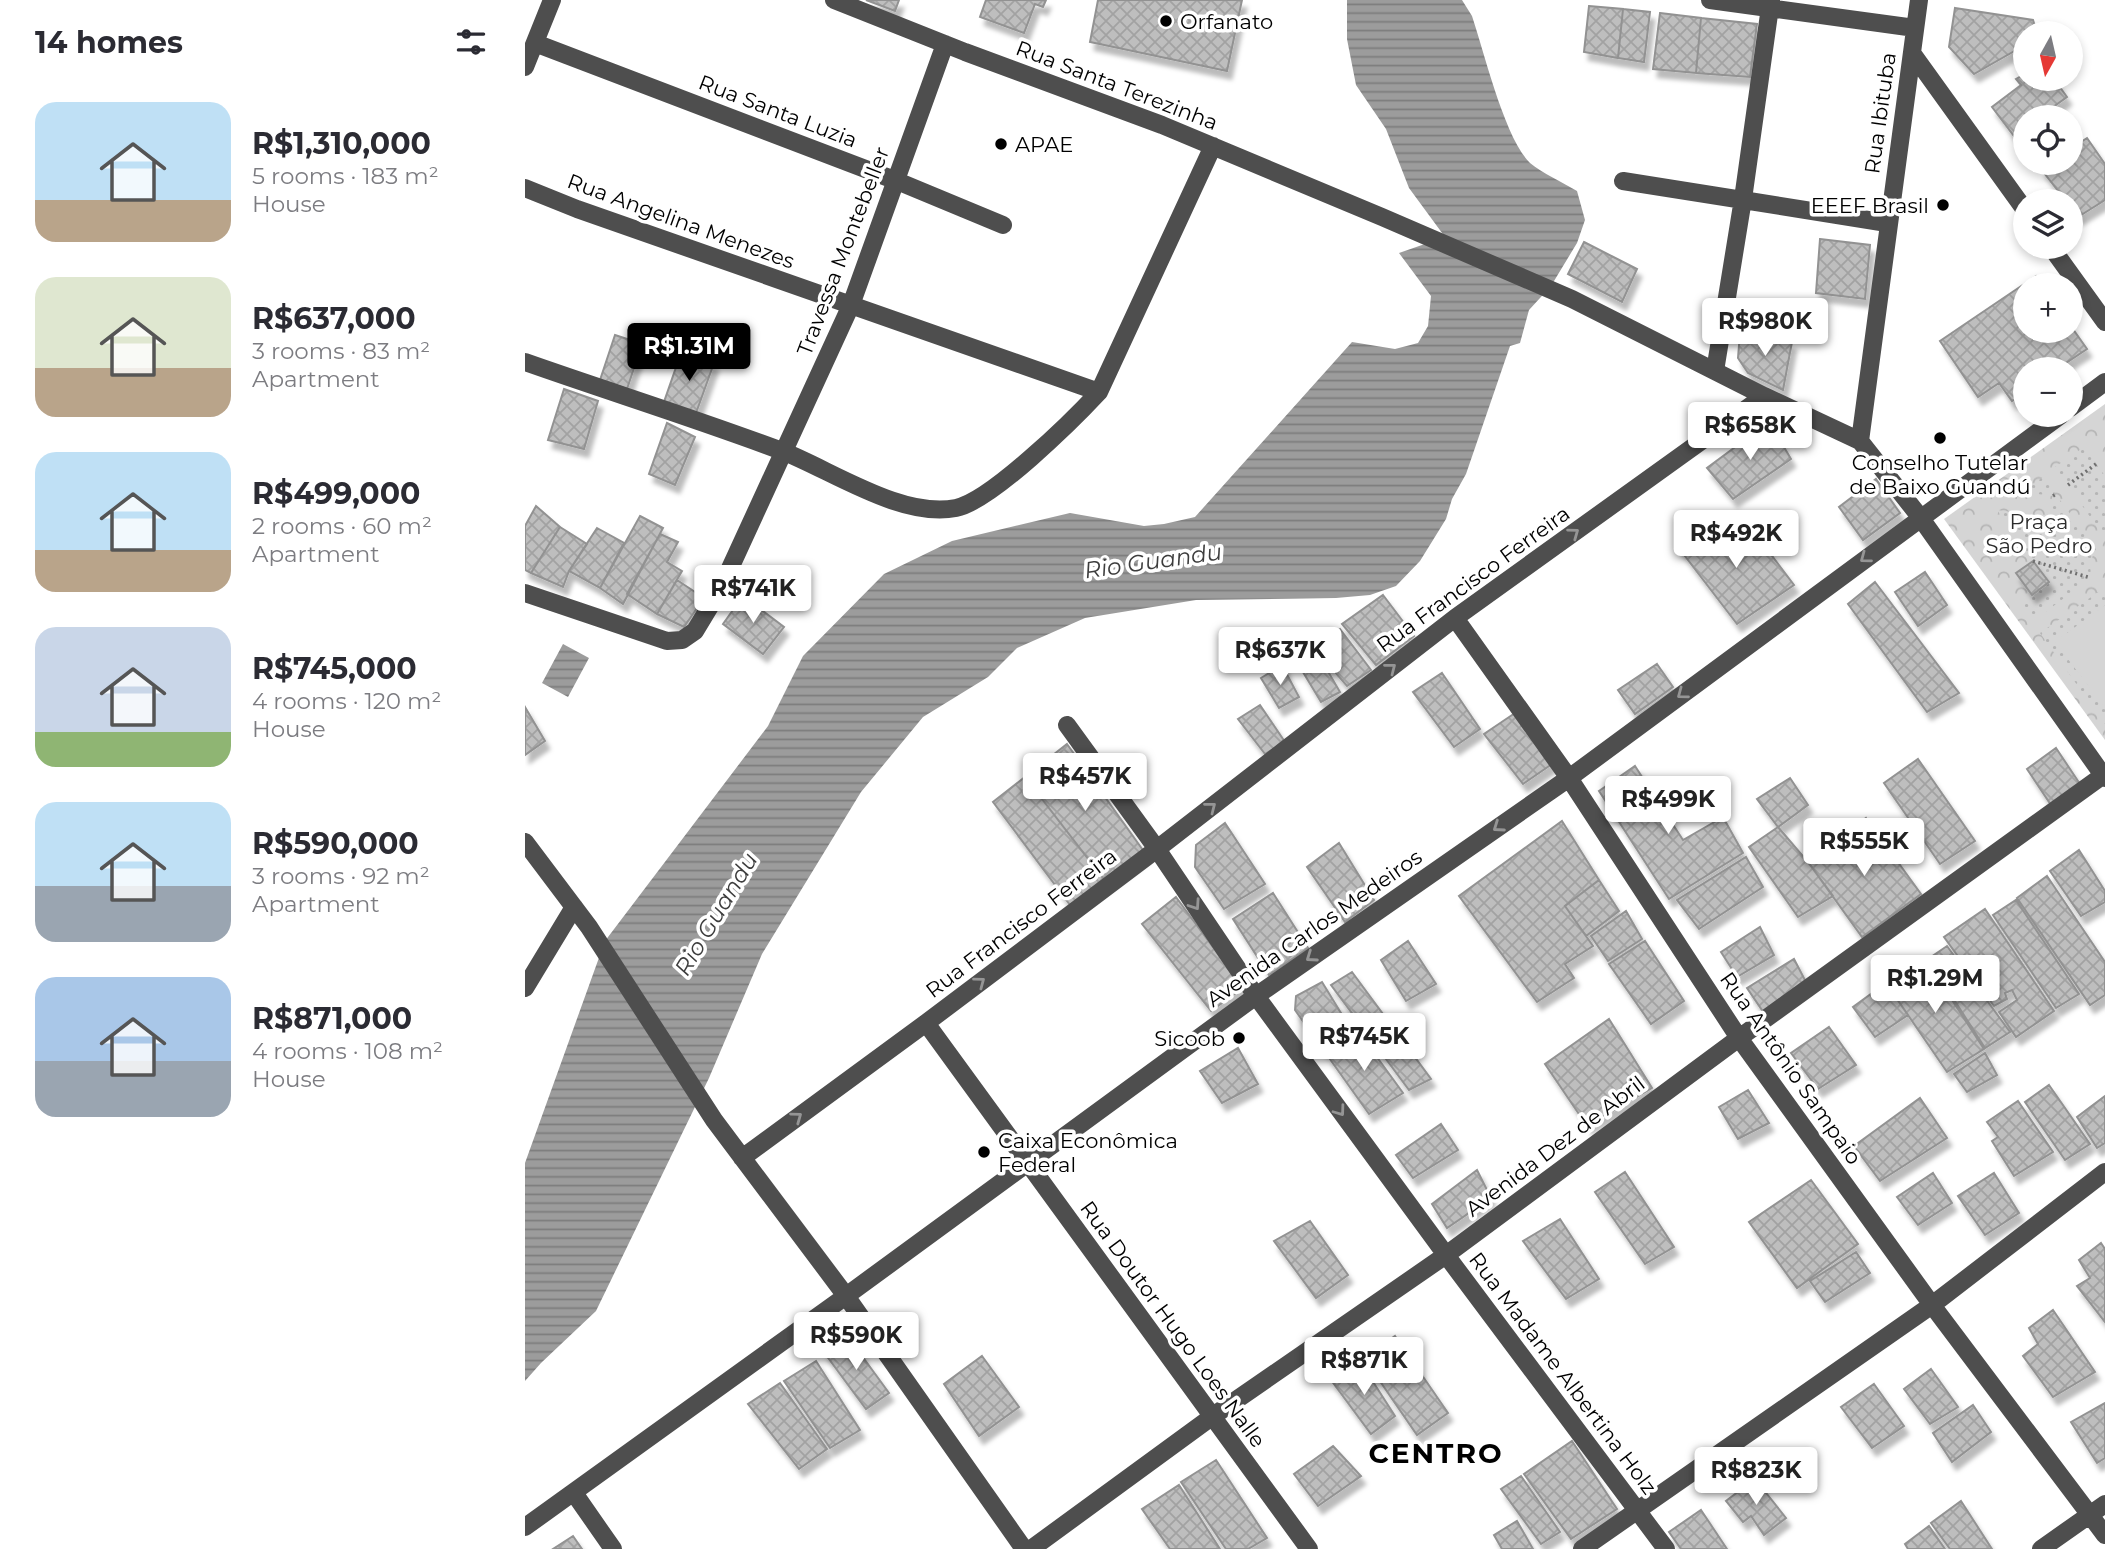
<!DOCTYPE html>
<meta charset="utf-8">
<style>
:root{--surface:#fff;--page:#f2f2f3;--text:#2b2b33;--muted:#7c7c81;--accent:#000}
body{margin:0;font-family:Montserrat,sans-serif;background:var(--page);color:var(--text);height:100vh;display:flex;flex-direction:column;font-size:26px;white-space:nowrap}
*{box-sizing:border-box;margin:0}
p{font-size:23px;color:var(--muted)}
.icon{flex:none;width:38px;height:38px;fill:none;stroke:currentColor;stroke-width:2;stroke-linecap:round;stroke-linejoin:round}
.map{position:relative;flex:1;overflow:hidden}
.drawer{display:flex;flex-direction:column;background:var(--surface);width:525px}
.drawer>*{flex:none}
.needle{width:46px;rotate:188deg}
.buttons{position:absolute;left:1488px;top:21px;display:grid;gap:14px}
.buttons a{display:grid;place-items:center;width:70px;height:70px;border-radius:50%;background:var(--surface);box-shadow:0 4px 10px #0003;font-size:35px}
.price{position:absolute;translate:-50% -60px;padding:0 16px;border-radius:7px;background:#fff;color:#222;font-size:23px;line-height:46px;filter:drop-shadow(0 2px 4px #0008)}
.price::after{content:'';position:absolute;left:50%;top:42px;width:21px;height:16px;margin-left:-10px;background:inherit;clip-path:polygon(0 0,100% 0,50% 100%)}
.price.current{background:var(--accent);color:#fff}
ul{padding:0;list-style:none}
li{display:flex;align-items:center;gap:21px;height:175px;padding:0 35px}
li span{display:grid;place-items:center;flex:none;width:196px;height:140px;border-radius:21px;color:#555}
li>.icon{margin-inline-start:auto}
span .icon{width:84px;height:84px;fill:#fffc;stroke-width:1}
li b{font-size:30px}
h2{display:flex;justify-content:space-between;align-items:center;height:84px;padding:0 35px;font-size:30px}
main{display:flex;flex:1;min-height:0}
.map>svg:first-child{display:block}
.park{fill:url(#park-crowns)}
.garden{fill:url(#garden-dots)}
.pitch{fill:#d5d5d5}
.water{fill:url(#water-rules)}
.building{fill:url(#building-cross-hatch);stroke:#929292;stroke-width:2;filter:url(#shadow)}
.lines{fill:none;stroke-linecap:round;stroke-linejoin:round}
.path{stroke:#707070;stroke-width:3.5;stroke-dasharray:2 3.5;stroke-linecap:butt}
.minor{stroke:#4e4e4e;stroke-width:18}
.oneway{stroke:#959595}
.poi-dot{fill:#000;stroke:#fff;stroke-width:2.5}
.labels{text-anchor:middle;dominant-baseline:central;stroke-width:7;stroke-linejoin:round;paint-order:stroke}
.poi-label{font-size:21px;fill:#000;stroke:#fff;text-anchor:start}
.street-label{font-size:21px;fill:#000;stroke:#fff}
.park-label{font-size:21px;fill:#2c2c2c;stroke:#fff}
.water-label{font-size:23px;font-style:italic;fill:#3d3d3d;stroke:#fff}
.district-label{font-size:28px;font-weight:bold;letter-spacing:2px;fill:#000;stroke:#fff}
</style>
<main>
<section class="drawer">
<h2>14 homes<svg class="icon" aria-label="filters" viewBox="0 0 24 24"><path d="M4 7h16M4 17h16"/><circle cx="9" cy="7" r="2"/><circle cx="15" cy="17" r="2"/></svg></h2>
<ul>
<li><span style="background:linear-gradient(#bfe0f5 70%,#b9a48a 0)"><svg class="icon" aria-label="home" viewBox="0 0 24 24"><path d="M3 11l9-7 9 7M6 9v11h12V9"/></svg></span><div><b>R$1,310,000</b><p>5 rooms · 183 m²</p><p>House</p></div></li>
<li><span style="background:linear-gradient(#dfe7d0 65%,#b9a48a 0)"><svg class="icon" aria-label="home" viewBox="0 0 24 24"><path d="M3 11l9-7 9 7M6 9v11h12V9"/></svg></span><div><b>R$637,000</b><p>3 rooms · 83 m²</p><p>Apartment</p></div></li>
<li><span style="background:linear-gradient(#bfe0f5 70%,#b9a48a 0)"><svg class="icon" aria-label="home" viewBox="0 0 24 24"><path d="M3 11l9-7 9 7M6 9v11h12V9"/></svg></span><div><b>R$499,000</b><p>2 rooms · 60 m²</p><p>Apartment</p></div></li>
<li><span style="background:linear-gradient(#c9d6e8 75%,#8fb573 0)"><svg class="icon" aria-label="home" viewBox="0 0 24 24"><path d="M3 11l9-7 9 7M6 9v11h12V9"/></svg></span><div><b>R$745,000</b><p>4 rooms · 120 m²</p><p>House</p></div></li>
<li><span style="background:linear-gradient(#bfe0f5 60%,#9aa5b1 0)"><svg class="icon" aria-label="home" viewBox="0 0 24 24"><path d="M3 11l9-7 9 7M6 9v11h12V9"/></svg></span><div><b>R$590,000</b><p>3 rooms · 92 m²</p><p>Apartment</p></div></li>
<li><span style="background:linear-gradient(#a9c7e8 60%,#9aa5b1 0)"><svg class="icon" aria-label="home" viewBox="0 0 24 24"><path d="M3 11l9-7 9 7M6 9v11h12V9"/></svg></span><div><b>R$871,000</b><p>4 rooms · 108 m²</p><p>House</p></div></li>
</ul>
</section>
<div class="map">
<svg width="1580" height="1549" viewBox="0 0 1580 1549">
<defs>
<pattern id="park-crowns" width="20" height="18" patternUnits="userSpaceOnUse" patternTransform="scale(1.75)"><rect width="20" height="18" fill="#d5d5d5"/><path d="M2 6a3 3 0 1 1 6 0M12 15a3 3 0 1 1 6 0" fill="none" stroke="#b5b5b5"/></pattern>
<pattern id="garden-dots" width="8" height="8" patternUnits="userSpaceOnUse" patternTransform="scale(1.75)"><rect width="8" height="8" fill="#d5d5d5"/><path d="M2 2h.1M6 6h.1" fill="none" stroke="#b5b5b5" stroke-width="1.8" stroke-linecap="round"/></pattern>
<pattern id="water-rules" width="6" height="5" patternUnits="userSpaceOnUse" patternTransform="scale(1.75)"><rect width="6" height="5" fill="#9c9c9c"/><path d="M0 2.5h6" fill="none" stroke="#7d7d7d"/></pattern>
<pattern id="building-cross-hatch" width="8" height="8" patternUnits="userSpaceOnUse" patternTransform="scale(1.75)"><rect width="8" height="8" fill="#bebebe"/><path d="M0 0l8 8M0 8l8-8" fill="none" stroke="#a2a2a2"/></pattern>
<filter id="shadow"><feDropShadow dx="4.5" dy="8" stdDeviation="2" flood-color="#0004"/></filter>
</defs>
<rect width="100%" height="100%" fill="#fff"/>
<!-- park -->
<path class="park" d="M1580,404V740L1419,519Z"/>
<!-- garden -->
<path class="garden" d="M1559,447L1580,476V538L1530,467Z
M1518,477L1571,549L1565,562L1566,578L1507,622L1493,604L1524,582L1472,510L1525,517L1528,496L1498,492Z
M1576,590L1580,594V605L1531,642L1580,708V724L1515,633Z"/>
<!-- pitch -->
<path class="pitch" d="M1580,605V708L1530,642Z"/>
<!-- water -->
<path class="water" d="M822,0H937L947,16C959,52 980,139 1005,163C1017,173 1039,183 1052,191L1060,220L1052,243L1026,286L1004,310L995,343L985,346L941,474L927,499L921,519L895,561L871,586L845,595L811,598L671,600L560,618L492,648L463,677L398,717L336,792L237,954L184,1078L71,1311L16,1363L0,1381V1163L80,941L243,726L278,656L359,574L427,541L545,513L619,526L639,524L670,517L827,342L870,349L893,343L903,326L906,296L874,253L920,237L884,188L861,129L831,85L822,39Z
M38,644L64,658L43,697L17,683Z"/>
<!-- building -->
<path class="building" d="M341,0H374L370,11Z
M461,0H521L518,7L510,4L499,33L455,17Z
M573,0H717L702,71L565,42Z
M1064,6L1098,9L1093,58L1059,52Z
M1430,8L1508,20L1512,33H1500V45L1449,74L1424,47Z
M1098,9L1125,12L1119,62L1093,58Z
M1135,13L1176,18L1171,73L1128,69Z
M1176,18L1232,24L1225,77L1171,73Z
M1500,74V79H1529L1542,97L1514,117H1500V128L1489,136L1467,107L1496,85L1491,79Z
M1562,138L1580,164V200L1553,217L1545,207V201H1541L1516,169L1526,163H1545V149Z
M1295,239L1345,245L1340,299L1291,293Z
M1059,242L1112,269L1097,302L1043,274Z
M1511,276L1518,285H1500V331H1545V325L1562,349L1532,369H1500V392L1487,401L1474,383L1453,397L1415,341Z
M1215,333L1267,342L1258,390L1223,373L1213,358Z
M90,335L117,344L102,389L75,380Z
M156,353L189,363L171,413L139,402Z
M39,389L73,401L59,449L23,440Z
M1244,422L1266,459L1208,499L1182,468Z
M142,423L170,437L150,485L124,474Z
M1351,479L1375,513L1338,540L1314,507Z
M11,506L35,527L6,573L0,570V526Z
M115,516L138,528L98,604L75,588Z
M1187,523L1204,541L1226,528L1269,585L1212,624L1153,547Z
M35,527L62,544L44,571L38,587L6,573Z
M72,528L99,543L75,588L44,571Z
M135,534L153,542L142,562L157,571L132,614L102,594Z
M1508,561L1524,582L1507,595L1491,573Z
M1400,572L1422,605L1393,626L1370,592Z
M152,580L179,598L159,627L132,614Z
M1350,582L1434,693L1402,712L1323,604Z
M858,595L889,636L851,665L817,624Z
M218,596L259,627L238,654L198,624Z
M815,629L846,670L822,686L788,647Z
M797,661L815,692L796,702L778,672Z
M1132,664L1148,687L1110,714L1093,690Z
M757,665L774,697L754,708L736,678Z
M917,673L955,729L929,747L888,692Z
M735,705L760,742L740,754L713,719Z
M0,707L20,741L0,755Z
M990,713L1027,764L998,784L959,734Z
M542,744L620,853L581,882L500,777Z
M1531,748L1555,784L1526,805L1502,769Z
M1393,759L1450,841L1415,864L1359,783Z
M1110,766L1158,840L1198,817L1218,853L1144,899L1074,791Z
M500,777L581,882L545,905L468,802Z
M1265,778L1283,805L1253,827L1232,799Z
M1341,818L1396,894L1337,937L1283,862Z
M1037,821L1074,880L1040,906L1068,946L1040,964L1049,978L1012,1002L934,896Z
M700,823L740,884L699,909L670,867L671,845Z
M1253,827L1283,862L1308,896L1273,917L1224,847Z
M814,843L849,900L820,922L782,867Z
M1554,850L1580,891V902L1556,916L1525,871Z
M1221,857L1238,887L1174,929L1152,900Z
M1522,876L1580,962V995L1565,1005L1492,898Z
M1074,880L1094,911L1061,936L1040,906Z
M748,893L783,948L744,975L708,919Z
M651,897L718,988L686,1011L617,924Z
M1491,900L1554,994L1531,1008L1468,915Z
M1460,909L1529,1011L1491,1037L1474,1012L1492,1000L1487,990L1480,993L1482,999L1469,1006L1419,937Z
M1101,911L1117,939L1083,961L1066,936Z
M1235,927L1249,955L1212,977L1196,952Z
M883,941L911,984L881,1001L856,960Z
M1120,941L1159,1001L1126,1024L1084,964Z
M1422,946L1485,1032L1460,1048L1403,959Z
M1399,957L1459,1049L1422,1072L1361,983Z
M1269,959L1282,984L1239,1013L1222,988Z
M827,972L906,1079L884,1090L806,985Z
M797,982L827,1031L799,1051L770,1010L771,996Z
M1361,983L1383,1015L1350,1037L1328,1007Z
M1084,1019L1127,1088L1062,1126L1020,1064Z
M1304,1027L1331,1065L1293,1089L1266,1053Z
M833,1031L878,1093L844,1114L802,1055Z
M713,1048L733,1084L697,1103L675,1071Z
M1460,1053L1472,1075L1442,1092L1429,1074Z
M1524,1085L1565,1144L1540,1160L1500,1102Z
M1223,1090L1244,1123L1213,1139L1194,1107Z
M1580,1096V1143L1572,1148L1552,1117Z
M1395,1098L1422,1138L1355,1181L1329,1146Z
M1493,1101L1528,1152L1489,1176L1467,1141L1473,1137L1462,1122Z
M916,1124L933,1150L888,1178L871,1155Z
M952,1170L966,1198L922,1228L907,1204Z
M1100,1172L1149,1247L1120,1264L1070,1192Z
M1408,1173L1427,1203L1393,1225L1372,1197Z
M1469,1173L1494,1213L1460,1235L1433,1196Z
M1286,1180L1333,1244L1272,1288L1224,1222Z
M1035,1219L1074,1279L1041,1299L998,1241Z
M785,1221L823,1275L791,1298L749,1241Z
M1576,1243L1580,1249V1322L1552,1286L1565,1278L1554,1260Z
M1331,1252L1345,1273L1300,1302L1285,1281Z
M1528,1310L1570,1372L1528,1397L1498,1356L1513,1344L1504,1328Z
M321,1334L364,1393L341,1409L298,1351Z
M870,1336L923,1413L892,1435L839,1358Z
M457,1356L494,1407L454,1436L419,1384Z
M834,1360L870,1416L846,1434L806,1380Z
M291,1361L335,1430L305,1448L259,1381Z
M1406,1369L1433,1407L1405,1424L1379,1389Z
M255,1383L302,1449L274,1469L223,1404Z
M1349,1384L1379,1426L1347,1448L1316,1407Z
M1580,1403V1458L1572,1463L1546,1422Z
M1448,1405L1466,1432L1427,1462L1408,1433Z
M1047,1441L1092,1509L1046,1539L999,1474Z
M808,1446L836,1476L793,1506L769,1474Z
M691,1460L742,1538L723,1549H701L656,1482Z
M996,1476L1035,1532L1016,1544L976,1489Z
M1230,1479L1261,1518L1239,1535L1226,1516L1218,1522L1201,1501Z
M654,1485L695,1549H645L617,1509Z
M1436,1501L1467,1549H1425L1406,1523Z
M1176,1510L1202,1549H1156L1144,1532Z
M992,1521L1008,1549H977L969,1535Z
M1404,1526L1420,1549H1383L1380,1544Z
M48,1536L57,1549H28Z"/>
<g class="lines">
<!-- path -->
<path class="path" d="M1543,485L1571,464
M1528,496L1531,494
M1508,561L1566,578"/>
<!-- minor -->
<path class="minor" d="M309,0L440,52L637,125L857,217L1047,299L1239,396L1335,441L1395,517L1580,778
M1185,0L1390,28
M10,43L372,181L478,225
M1387,53L1500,210
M0,67L27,0
M1098,181L1362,223
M0,188L52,209L574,392
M1526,247L1580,322
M0,362C85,392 172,419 257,451C306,470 377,519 431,508C466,501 548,420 574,392L688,146
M1190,371L1218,199L1246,0
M1545,408L1580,382
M1335,441L1394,0
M0,593L142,641L157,640L170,631L196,588L326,305L420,44
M930,618L1044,778L1214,1038L1407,1305L1580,1535
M542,725L632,849L731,996L921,1255L1141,1549
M0,842L64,927L189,1120L321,1296L499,1549
M0,988L49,907
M401,1023L784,1549
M217,1158L401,1023L632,849L930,618L1239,396
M49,1493L88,1549
M0,1527L321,1296L731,996L1044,778L1536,415
M506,1549L688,1416L921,1255L1214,1038L1580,774
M1057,1549L1407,1305L1580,1172
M1516,1549L1580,1504"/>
</g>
<!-- one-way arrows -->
<defs><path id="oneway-chevron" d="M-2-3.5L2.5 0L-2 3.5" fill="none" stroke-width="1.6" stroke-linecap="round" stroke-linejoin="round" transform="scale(1.75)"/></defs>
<g class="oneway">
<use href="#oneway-chevron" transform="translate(1049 533) rotate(-36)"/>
<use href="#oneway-chevron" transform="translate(1340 558) rotate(143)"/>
<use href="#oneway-chevron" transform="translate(866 668) rotate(-38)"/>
<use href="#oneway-chevron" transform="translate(1157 694) rotate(143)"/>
<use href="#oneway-chevron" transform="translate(686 807) rotate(-38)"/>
<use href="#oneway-chevron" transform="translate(973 827) rotate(145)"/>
<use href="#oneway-chevron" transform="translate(670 905) rotate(56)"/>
<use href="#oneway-chevron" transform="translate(786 957) rotate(145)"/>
<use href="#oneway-chevron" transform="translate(455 982) rotate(-37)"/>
<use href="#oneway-chevron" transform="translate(815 1111) rotate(54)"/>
<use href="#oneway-chevron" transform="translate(272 1117) rotate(-36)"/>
</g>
<!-- markers -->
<g class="poi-dot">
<circle cx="641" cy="21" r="7"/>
<circle cx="476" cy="144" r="7"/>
<circle cx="1418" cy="205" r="7"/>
<circle cx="1415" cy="438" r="7"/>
<circle cx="714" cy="1038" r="7"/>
<circle cx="459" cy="1152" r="7"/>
</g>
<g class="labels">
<!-- poi labels -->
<g class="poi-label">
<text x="655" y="21">Orfanato</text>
<text x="490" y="144">APAE</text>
<text x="1404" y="205" text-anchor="end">EEEF Brasil</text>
<text x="1415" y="462" text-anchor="middle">Conselho Tutelar<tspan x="1415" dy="24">de Baixo Guandú</tspan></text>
<text x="700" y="1038" text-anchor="end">Sicoob</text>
<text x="473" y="1140">Caixa Econômica<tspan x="473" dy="24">Federal</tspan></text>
</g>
<!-- street labels -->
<g class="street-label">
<text transform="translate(592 85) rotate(21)">Rua Santa Terezinha</text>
<text transform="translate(253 111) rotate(21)">Rua Santa Luzia</text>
<text transform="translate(1355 113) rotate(-82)">Rua Ibituba</text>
<text transform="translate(156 221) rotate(20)">Rua Angelina Menezes</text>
<text transform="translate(318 251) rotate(-69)">Travessa Montebeller</text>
<text transform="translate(948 579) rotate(-36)">Rua Francisco Ferreira</text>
<text transform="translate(496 923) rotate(-37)">Rua Francisco Ferreira</text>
<text transform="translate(789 928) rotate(-35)">Avenida Carlos Medeiros</text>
<text transform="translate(1266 1068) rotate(55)">Rua Antônio Sampaio</text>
<text transform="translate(1030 1146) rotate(-37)">Avenida Dez de Abril</text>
<text transform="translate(648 1324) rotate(54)">Rua Doutor Hugo Loes Nalle</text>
<text transform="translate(1038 1373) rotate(53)">Rua Madame Albertina Holz</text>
</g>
<!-- park labels -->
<g class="park-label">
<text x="1514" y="521">Praça<tspan x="1514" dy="24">São Pedro</tspan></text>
</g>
<!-- water labels -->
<g class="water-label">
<text transform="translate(628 561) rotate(-8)">Rio Guandu</text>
<text transform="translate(191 914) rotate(-59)">Rio Guandu</text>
</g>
<!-- district labels -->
<g class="district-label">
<text x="911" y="1453">CENTRO</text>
</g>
</g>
</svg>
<div class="buttons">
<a><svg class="needle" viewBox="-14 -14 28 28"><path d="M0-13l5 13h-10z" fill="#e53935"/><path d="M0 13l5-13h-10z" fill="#7c7c81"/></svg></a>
<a><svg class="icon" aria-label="locate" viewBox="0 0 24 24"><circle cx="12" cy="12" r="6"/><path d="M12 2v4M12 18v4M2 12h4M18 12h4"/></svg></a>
<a><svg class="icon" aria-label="layers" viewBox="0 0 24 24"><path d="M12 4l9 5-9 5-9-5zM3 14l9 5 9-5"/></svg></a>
<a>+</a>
<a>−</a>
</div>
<b class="price" style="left:1240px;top:358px">R$980K</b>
<b class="price current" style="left:164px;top:383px">R$1.31M</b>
<b class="price" style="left:1225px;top:462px">R$658K</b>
<b class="price" style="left:1211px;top:570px">R$492K</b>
<b class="price" style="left:228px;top:625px">R$741K</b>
<b class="price" style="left:755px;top:687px">R$637K</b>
<b class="price" style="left:560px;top:813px">R$457K</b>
<b class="price" style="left:1143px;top:836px">R$499K</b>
<b class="price" style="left:1339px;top:878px">R$555K</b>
<b class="price" style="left:1410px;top:1015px">R$1.29M</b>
<b class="price" style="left:839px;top:1073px">R$745K</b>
<b class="price" style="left:331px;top:1372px">R$590K</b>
<b class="price" style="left:839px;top:1397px">R$871K</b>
<b class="price" style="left:1231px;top:1507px">R$823K</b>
</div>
</main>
